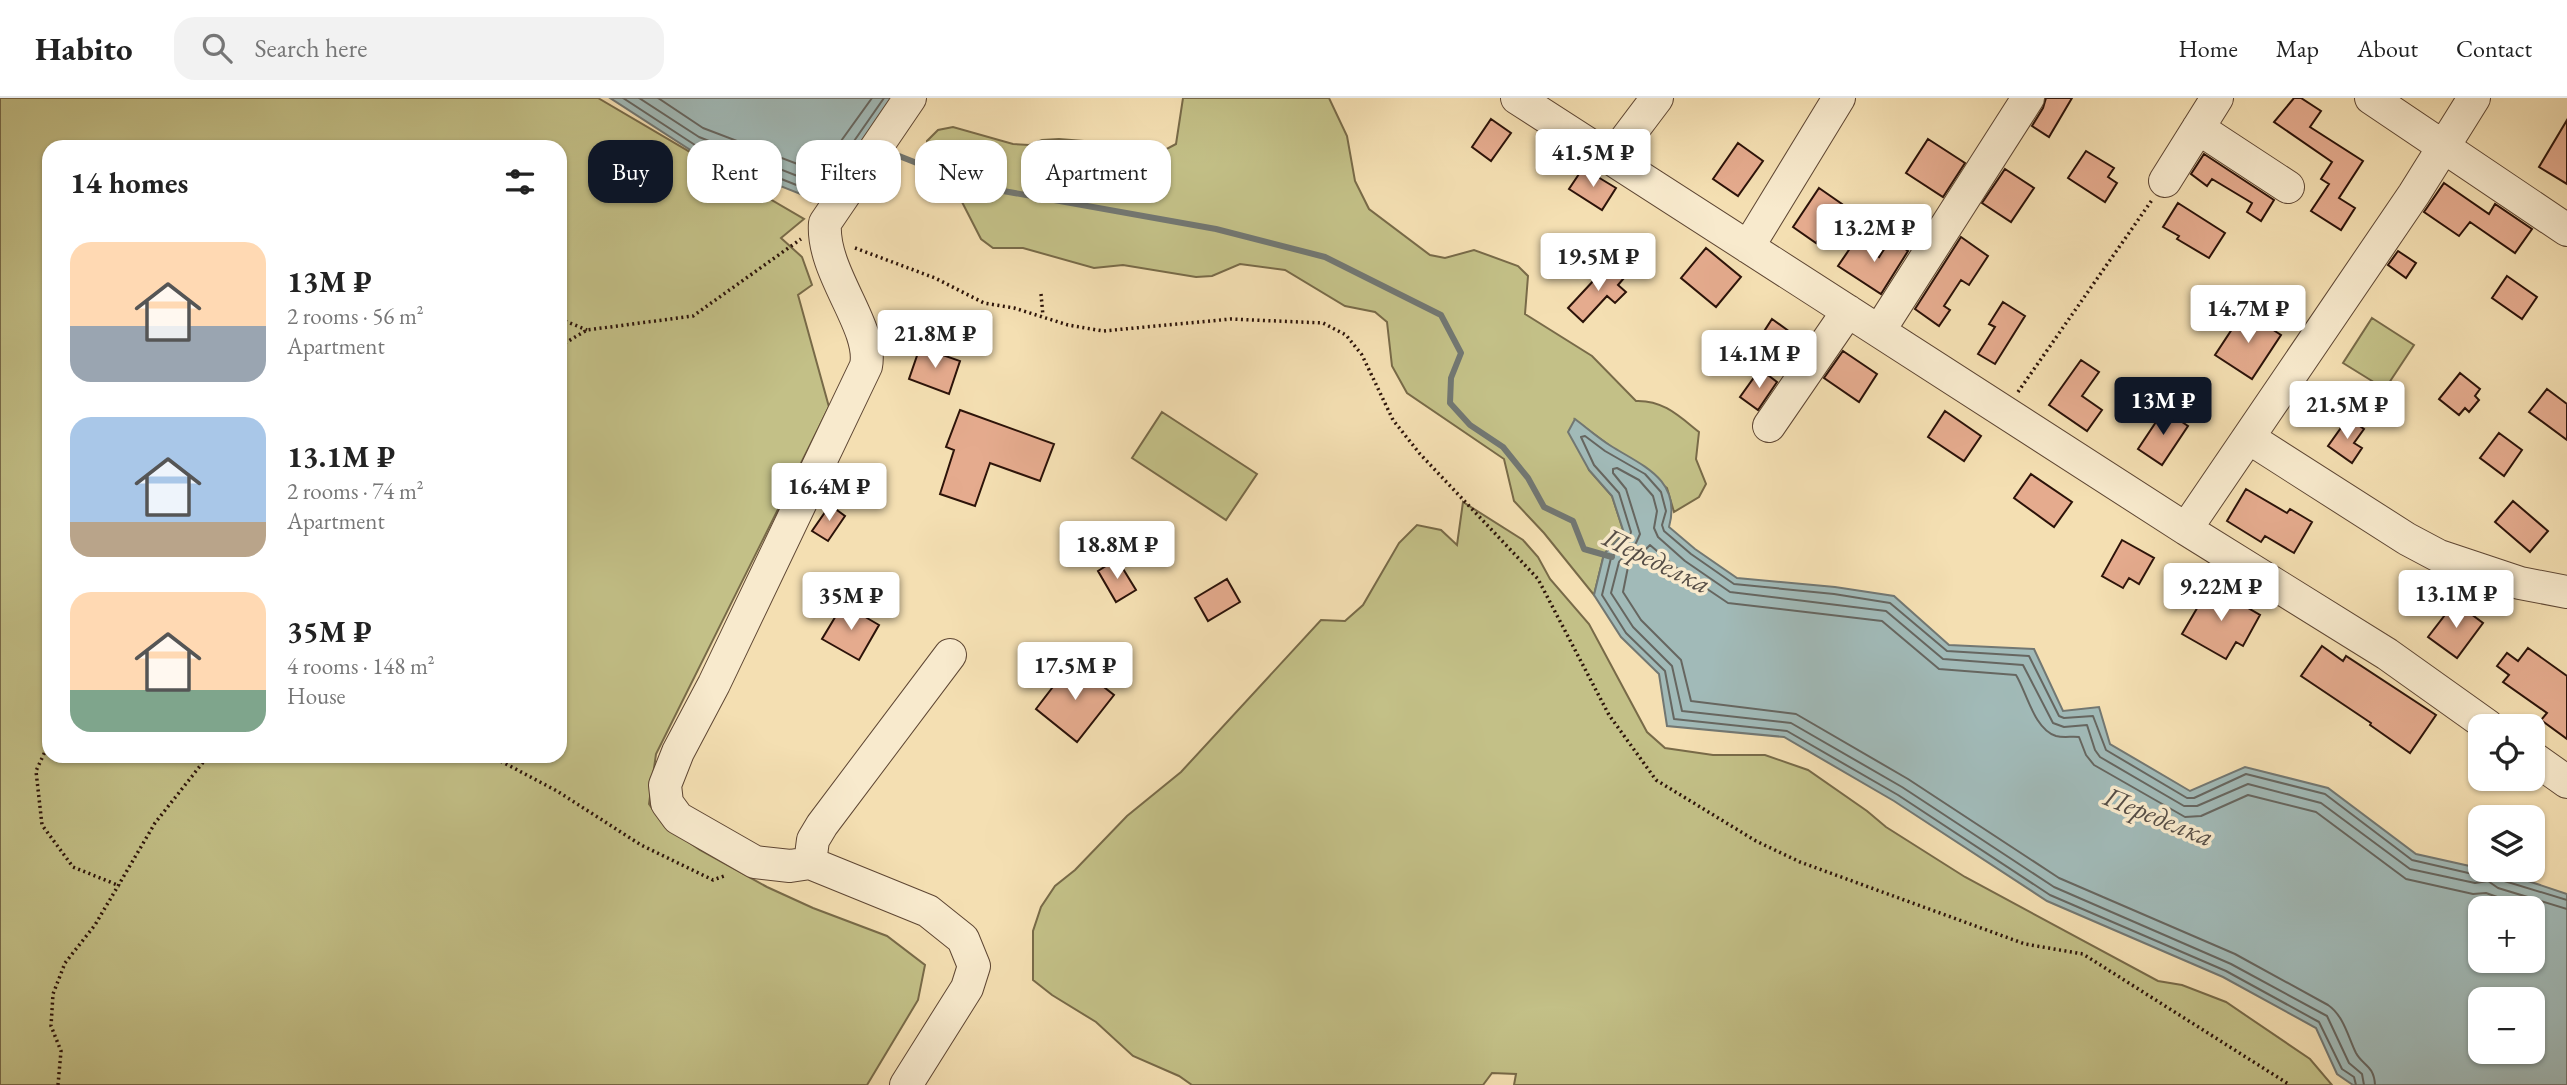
<!DOCTYPE html>
<meta charset="utf-8">
<style>
:root{--surface:#fff;--page:#f2f2f2;--text:#222;--muted:#767676;--line:#e0e0e0;--accent:#111827}
body{margin:0;font-family:"EB Garamond",serif;background:var(--page);color:var(--text);height:100vh;display:flex;flex-direction:column;font-size:26px;white-space:nowrap}
*{box-sizing:border-box;margin:0}
p{font-size:23px;color:var(--muted)}
.icon{flex:none;width:38px;height:38px;fill:none;stroke:currentColor;stroke-width:2;stroke-linecap:round;stroke-linejoin:round}
.map{position:relative;flex:1;overflow:hidden}
.details{position:absolute;left:42px;top:42px;width:525px;height:623px;display:flex;flex-direction:column;background:var(--surface);border-radius:21px;box-shadow:0 2px 5px #0004}
.details>*{flex:none}
.banner{position:absolute;left:588px;top:42px;width:665px;height:63px;display:flex;gap:14px}
.fabs{position:absolute;left:2468px;top:616px;display:grid;gap:14px}
.fabs a{display:grid;place-items:center;width:77px;height:77px;border-radius:14px;background:var(--surface);box-shadow:0 2px 5px #0004;font-size:35px}
.price{position:absolute;translate:-50% -60px;padding:0 16px;border-radius:7px;background:#fff;color:#222;font-size:23px;line-height:46px;filter:drop-shadow(0 2px 4px #0008)}
.price::after{content:'';position:absolute;left:50%;top:42px;width:21px;height:16px;margin-left:-10px;background:inherit;clip-path:polygon(0 0,100% 0,50% 100%)}
.price.active{background:var(--accent);color:#fff}
ul{padding:0;list-style:none}
li{display:flex;align-items:center;gap:21px;height:175px;padding:0 28px}
li span{display:grid;place-items:center;flex:none;width:196px;height:140px;border-radius:21px;color:#555}
li>.icon{margin-inline-start:auto}
span .icon{width:84px;height:84px;fill:#fffc;stroke-width:1}
li b{font-size:30px}
h2{display:flex;justify-content:space-between;align-items:center;height:84px;padding:0 28px;font-size:30px}
.tag{padding:0 24px;border-radius:21px;background:var(--surface);box-shadow:0 2px 5px #0004;font-size:24px;line-height:63px}
.tag.active{background:var(--accent);color:#fff}
header{display:flex;align-items:center;gap:42px;box-sizing:border-box;height:98px;padding:0 35px;background:var(--surface);border-bottom:2px solid var(--line)}
header strong{font-size:33px}
nav{display:flex;gap:38px;margin-inline-start:auto;font-size:24px}
.search{width:490px;height:63px;background:var(--page);display:flex;align-items:center;gap:18px;box-sizing:border-box;padding:0 24px;border-radius:21px;color:var(--muted);font-size:26px}
.map>svg:first-child{display:block}
.green{fill:#c3c087;stroke:#786a48;stroke-width:2;fill-rule:evenodd}
.water{fill:#a1bab8;stroke:#727772;stroke-width:2;fill-rule:evenodd}
.lines{fill:none;stroke-linecap:round;stroke-linejoin:round}
.shore{stroke:#666660;stroke-width:2}
.stream{stroke:#727772;stroke-width:6}
.building{fill:#e5ab8e;stroke:#2c1309;stroke-width:2}
.minor-casing{stroke:#5e4633;stroke-width:34}
.path{stroke:#2c1309;stroke-width:3.5;stroke-dasharray:2 3.5;stroke-linecap:butt}
.minor{stroke:#f8eacd;stroke-width:32}
.labels{text-anchor:middle;dominant-baseline:central;stroke-width:7;stroke-linejoin:round;paint-order:stroke}
.water-label{font-size:28px;font-style:italic;fill:#554d46;stroke:#f8eacd}
</style>
<header>
<strong>Habito</strong>
<div class="search"><svg class="icon" aria-label="search" viewBox="0 0 24 24"><circle cx="10" cy="10" r="6"/><path d="M15 15l6 6"/></svg>Search here</div>
<nav><a>Home</a><a>Map</a><a>About</a><a>Contact</a></nav>
</header>
<div class="map">
<svg width="2567" height="987" viewBox="0 0 2567 987">
<rect width="100%" height="100%" fill="#f4dfb2"/>
<filter id="stains"><feTurbulence type="fractalNoise" baseFrequency=".00286" numOctaves="4"/><feColorMatrix values="0 0 0 0 .2 0 0 0 0 .09 0 0 0 0 .02 0 0 0 .5 -.17"/></filter>
<radialGradient id="worn" r=".72"><stop offset=".6" stop-color="#630" stop-opacity="0"/><stop offset="1" stop-color="#630" stop-opacity=".3"/></radialGradient>
<!-- green -->
<path class="green" d="M0,0H598L804,121L781,140L802,159L812,187L798,197L829,309L656,656L649,706L664,727L700,752L767,789L813,810L887,838L925,867L918,902L867,987H0ZM49,49H560V658H49Z
M1183,0H1329L1347,38L1355,83L1369,111L1430,157L1445,160L1474,152L1518,168L1528,178L1525,216L1592,258L1636,303C1663,302 1679,318 1699,334L1696,361L1706,386L1699,399L1674,414L1667,390L1575,322L1589,372L1612,398L1624,435L1604,456L1594,497L1544,435L1514,403L1504,361L1407,295L1392,268L1387,224L1375,214L1345,208L1285,172L1240,166L1212,178L1196,179L1123,167L1094,170L1023,150H993L981,141L962,104L949,95L928,74L927,43L938,32L953,29L1013,46L1029,47L1042,42L1059,41L1134,47L1163,53L1176,46Z
M2372,220L2414,247L2385,291L2343,265Z
M1162,314L1257,376L1226,422L1132,360Z
M1463,404L1523,442L1538,459L1550,481L1589,526L1647,634L1665,650L1713,657H1765L1808,672L1867,713L1886,729L1965,779L2158,883L2182,887L2226,904L2310,961L2332,987H1514L1516,976L1492,975L1483,987H1192L1179,978L1133,958L1096,924L1052,897L1033,882V833L1041,809L1055,788L1075,772L1127,718L1181,674L1321,522L1345,523L1363,507L1399,445L1417,427L1441,432L1457,447Z"/>
<!-- water -->
<path class="water" d="M610,0H903L836,95L803,97L692,53Z
M1575,321C1587,330 1598,340 1611,348C1643,368 1682,382 1669,429L1695,451L1737,480L1835,489L1894,498L1949,547L2034,551L2063,613L2099,609L2110,646L2190,693L2245,669L2328,690L2416,756L2510,777L2567,796V987H2353L2337,976L2316,930L2223,879L2047,803L1894,703L1784,639L1667,628L1659,576L1621,539L1594,497L1604,456L1624,435L1612,398L1589,372L1568,334ZM2480,810H2532V863H2480ZM2480,901H2532V954H2480Z"/>
<g class="lines">
<!-- shore -->
<path class="shore" d="M623,0L695,47L804,90L829,88
M639,0L699,39L805,81L829,79L884,0
M658,0L703,30L808,70L823,68L872,0
M2495,772L2496,778L2501,782L2567,802
M2356,987L2354,979L2342,971L2319,924L2226,873L2050,797L1898,697L1787,633L1674,621L1665,573L1626,535L1602,497L1611,460L1629,440L1631,434L1619,395L1594,367L1581,339L1585,338L1605,353L1645,376L1661,394L1666,413L1662,427L1664,433L1691,456L1734,486L1834,496L1890,505L1947,553L2029,558L2059,618L2064,620L2093,618L2106,652L2187,700H2194L2246,676L2325,696L2412,762L2477,777L2486,772
M2364,987L2362,976L2349,965L2327,918L2231,866L2054,789L1902,689L1791,625L1682,613L1672,568L1633,529L1611,495L1619,464L1636,445L1640,436L1626,391L1613,375V371L1617,370L1639,382L1653,398L1657,413L1654,430L1658,439L1685,463L1730,494L1886,513L1943,561L2023,567L2053,625L2064,629L2087,627L2095,652L2100,659L2184,708H2197L2248,686L2321,705L2410,771L2475,785L2488,783L2498,790L2567,811
M2375,987C2374,967 2363,968 2356,955C2348,939 2344,918 2328,907L2235,856L2059,780L1908,681L1796,616L1691,603L1681,562L1641,522L1623,494L1628,469L1650,447L1679,472L1728,505L1882,523L1939,571L2016,577C2027,595 2034,631 2056,638C2064,640 2072,638 2079,639L2086,657L2094,667L2185,719L2201,718L2248,697L2316,714L2406,781L2473,796L2486,795L2528,810"/>
<!-- stream -->
<path class="stream" d="M894,56L975,88L1216,131L1325,159L1441,217L1461,255L1451,280L1450,305L1470,327L1503,349L1528,380L1544,409L1573,423L1584,451L1612,459"/>
</g>
<!-- building -->
<path class="building" d="M2046,0H2072L2049,39L2032,28L2043,10Z
M2294,0H2301L2321,13L2310,29L2363,63L2339,100L2355,110L2341,132L2311,113L2329,86L2321,81L2332,64L2274,24Z
M1491,21L1511,35L1491,63L1472,49Z
M2567,22V86L2539,69Z
M1928,41L1965,65L1943,99L1906,75Z
M1738,45L1763,63L1738,98L1713,81Z
M2086,53L2114,70L2108,79L2117,85L2105,104L2068,80Z
M2204,56L2274,102L2261,123L2247,114L2252,105L2212,81L2207,88L2191,76Z
M1583,70L1616,90L1602,112L1569,91Z
M2005,71L2034,90L2011,124L1982,105Z
M2444,85L2489,116L2495,106L2532,131L2515,155L2470,124L2459,138L2424,114Z
M1819,90L1842,106L1816,145L1793,129Z
M2178,105L2225,135L2209,160L2177,141L2179,138L2163,129Z
M1961,139L1988,158L1969,187L1961,182L1944,208L1950,212L1939,228L1915,211Z
M1891,141L1908,153L1881,196L1838,168L1855,143L1879,159Z
M1706,150L1741,179L1716,209L1681,180Z
M2398,153L2416,165L2406,180L2388,167Z
M1609,166L1624,180L1618,187L1626,194L1615,205L1607,198L1583,224L1568,210Z
M2507,178L2537,199L2522,221L2492,200Z
M2003,204L2025,218L1995,266L1978,256L1995,229L1989,226Z
M2244,213L2281,237L2252,281L2215,257Z
M1772,221L1790,234L1769,264L1746,248L1755,234L1761,238Z
M920,249L960,263L949,296L909,281Z
M1843,253L1877,276L1859,304L1824,280Z
M2081,262L2099,274L2082,298L2102,312L2087,333L2049,307Z
M1760,271L1777,284L1758,312L1740,299Z
M2460,275L2480,291L2475,298L2479,302L2469,314L2465,310L2459,317L2439,301Z
M2547,291L2567,306V342L2529,314Z
M960,312L1054,346L1040,383L990,365L975,408L940,396L954,352L946,349Z
M2164,312L2188,328L2162,367L2138,351Z
M1945,313L1981,338L1964,363L1928,339Z
M2348,320L2364,331L2354,345L2362,350L2352,365L2328,348Z
M2499,335L2522,352L2504,378L2480,360Z
M2031,376L2072,404L2054,429L2014,400Z
M2246,391L2287,415L2290,411L2312,424L2294,455L2265,438L2261,444L2227,423Z
M2513,403L2548,433L2530,454L2495,424Z
M830,407L845,418L828,443L812,433Z
M2122,442L2154,460L2139,486L2129,480L2123,490L2102,478Z
M1117,461L1136,492L1116,504L1098,473Z
M1227,481L1240,504L1208,523L1195,500Z
M2210,488L2260,517L2243,548L2236,544L2226,561L2182,536Z
M2455,504L2483,525L2457,560L2428,539Z
M843,506L879,527L859,562L822,541Z
M2322,548L2343,563L2346,558L2436,617L2410,655L2370,627L2371,625L2301,578Z
M2528,550L2567,578V641L2541,622L2547,615L2503,584L2509,577L2497,568L2507,555L2518,563Z
M1072,564L1114,597L1077,644L1036,611Z"/>
<g class="lines">
<!-- minor casing -->
<g class="minor-casing">
<path id="minor" d="M1517,0L2186,431
M2371,0L2567,132
M2474,0L2414,96L2186,431L2387,556L2488,628
M2198,30L2288,89
M1611,61L1657,0
M2165,83L2217,0
M1748,149L1839,0
M1879,233L2028,0
M1769,328L1848,213
M2249,340L2407,441L2439,458L2520,485L2567,494
M2532,659L2567,684
M810,765L813,742L822,727L950,557
M906,987L967,890L974,868L963,841L928,813L810,765L790,768L755,764L678,720L667,705L665,687L678,654L714,586L866,268C874,229 821,174 825,125L910,0"/>
</g>
<!-- path -->
<path class="path" d="M855,150L935,180L984,205L1014,210L1068,227L1103,233L1231,221L1323,225L1346,237L1362,257L1393,322L1420,356L1538,481L1609,617L1656,682L1756,743L1800,764L2025,846L2083,856L2290,987
M1041,196L1043,218
M560,221L587,232
M560,248L587,232L693,218L801,141
M2018,294L2152,102
M49,645L36,673L42,727L73,769L120,788
M491,658L557,693L641,747L713,782L724,778
M58,987L61,953L51,928L53,896L65,865L95,827L155,725L208,658"/>
<!-- minor -->
<use href="#minor" class="minor"/>
</g>
<g class="labels">
<!-- water labels -->
<g class="water-label">
<text transform="translate(1657 462) rotate(26)">Переделка</text>
<text transform="translate(2159 718) rotate(22)">Переделка</text>
</g>
</g>
<rect width="100%" height="100%" filter="url(#stains)"/>
<rect width="100%" height="100%" fill="url(#worn)"/>
</svg>
<div class="fabs">
<a><svg class="icon" aria-label="locate" viewBox="0 0 24 24"><circle cx="12" cy="12" r="6"/><path d="M12 2v4M12 18v4M2 12h4M18 12h4"/></svg></a>
<a><svg class="icon" aria-label="layers" viewBox="0 0 24 24"><path d="M12 4l9 5-9 5-9-5zM3 14l9 5 9-5"/></svg></a>
<a>+</a>
<a>−</a>
</div>
<b class="price" style="left:1593px;top:91px">41.5M ₽</b>
<b class="price" style="left:1874px;top:166px">13.2M ₽</b>
<b class="price" style="left:1598px;top:195px">19.5M ₽</b>
<b class="price" style="left:2248px;top:247px">14.7M ₽</b>
<b class="price" style="left:935px;top:272px">21.8M ₽</b>
<b class="price" style="left:1759px;top:292px">14.1M ₽</b>
<b class="price active" style="left:2163px;top:339px">13M ₽</b>
<b class="price" style="left:2347px;top:343px">21.5M ₽</b>
<b class="price" style="left:829px;top:425px">16.4M ₽</b>
<b class="price" style="left:1117px;top:483px">18.8M ₽</b>
<b class="price" style="left:2221px;top:525px">9.22M ₽</b>
<b class="price" style="left:2456px;top:532px">13.1M ₽</b>
<b class="price" style="left:851px;top:534px">35M ₽</b>
<b class="price" style="left:1075px;top:604px">17.5M ₽</b>
<div class="banner">
<a class="tag active">Buy</a>
<a class="tag">Rent</a>
<a class="tag">Filters</a>
<a class="tag">New</a>
<a class="tag">Apartment</a>
</div>
<section class="details">
<h2>14 homes<svg class="icon" aria-label="filters" viewBox="0 0 24 24"><path d="M4 7h16M4 17h16"/><circle cx="9" cy="7" r="2"/><circle cx="15" cy="17" r="2"/></svg></h2>
<ul>
<li><span style="background:linear-gradient(#ffd9b3 60%,#9aa5b1 0)"><svg class="icon" aria-label="home" viewBox="0 0 24 24"><path d="M3 11l9-7 9 7M6 9v11h12V9"/></svg></span><div><b>13M ₽</b><p>2 rooms · 56 m²</p><p>Apartment</p></div></li>
<li><span style="background:linear-gradient(#a9c7e8 75%,#b9a48a 0)"><svg class="icon" aria-label="home" viewBox="0 0 24 24"><path d="M3 11l9-7 9 7M6 9v11h12V9"/></svg></span><div><b>13.1M ₽</b><p>2 rooms · 74 m²</p><p>Apartment</p></div></li>
<li><span style="background:linear-gradient(#ffd9b3 70%,#7fa58c 0)"><svg class="icon" aria-label="home" viewBox="0 0 24 24"><path d="M3 11l9-7 9 7M6 9v11h12V9"/></svg></span><div><b>35M ₽</b><p>4 rooms · 148 m²</p><p>House</p></div></li>
</ul>
</section>
</div>
